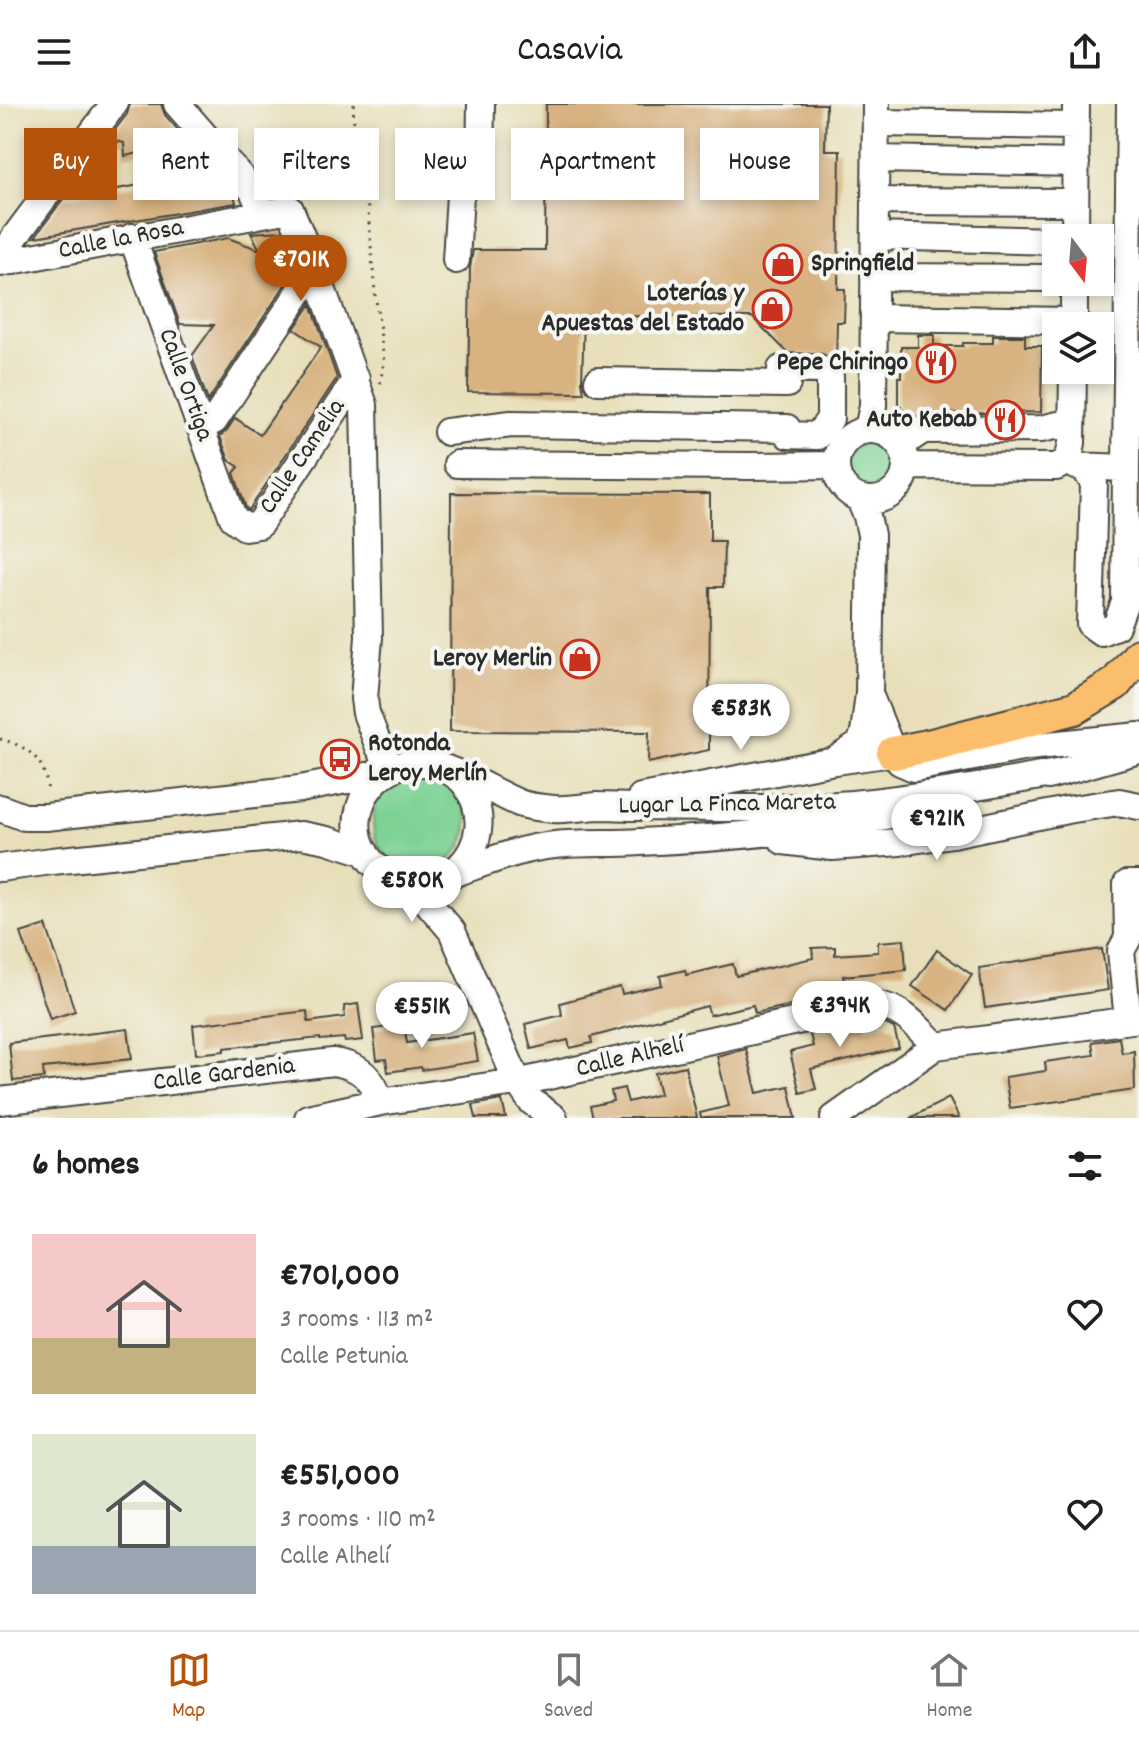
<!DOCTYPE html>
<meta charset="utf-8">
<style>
:root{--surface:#fff;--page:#f6f6f6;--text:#202124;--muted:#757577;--line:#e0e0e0;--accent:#b45309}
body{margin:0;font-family:Dekko,sans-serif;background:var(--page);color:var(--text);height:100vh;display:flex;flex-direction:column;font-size:30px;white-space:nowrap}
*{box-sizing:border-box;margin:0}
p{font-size:26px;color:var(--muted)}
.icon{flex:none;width:44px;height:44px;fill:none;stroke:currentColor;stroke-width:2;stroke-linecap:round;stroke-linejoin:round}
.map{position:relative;height:1014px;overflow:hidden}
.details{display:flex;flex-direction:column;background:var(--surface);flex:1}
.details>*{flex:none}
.hud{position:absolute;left:24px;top:24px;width:1092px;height:72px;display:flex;gap:16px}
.needle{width:52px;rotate:164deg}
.fabs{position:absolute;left:1042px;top:120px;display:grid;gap:16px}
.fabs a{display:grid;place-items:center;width:72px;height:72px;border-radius:0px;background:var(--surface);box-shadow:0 4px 12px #0003;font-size:40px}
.price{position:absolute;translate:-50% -68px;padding:0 18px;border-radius:28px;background:#fff;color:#222;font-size:26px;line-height:52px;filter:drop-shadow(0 2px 4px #0008)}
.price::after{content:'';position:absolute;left:50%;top:48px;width:24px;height:18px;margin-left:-12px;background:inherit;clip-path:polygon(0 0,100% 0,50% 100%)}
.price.current{background:var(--accent);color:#fff}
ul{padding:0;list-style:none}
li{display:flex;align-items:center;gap:24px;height:200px;padding:0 32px}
li span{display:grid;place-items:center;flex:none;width:224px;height:160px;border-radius:0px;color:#555}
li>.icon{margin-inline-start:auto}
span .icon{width:96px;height:96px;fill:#fffc;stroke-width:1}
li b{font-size:34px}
h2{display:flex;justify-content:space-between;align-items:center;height:96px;padding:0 32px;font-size:34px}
.pill{padding:0 28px;border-radius:0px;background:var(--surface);box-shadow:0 4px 12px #0003;font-size:28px;line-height:72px}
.pill.current{background:var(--accent);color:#fff}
header{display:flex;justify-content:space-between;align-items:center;height:104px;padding:0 32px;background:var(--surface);font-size:36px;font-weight:600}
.dock{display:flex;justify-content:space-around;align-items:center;height:112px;border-top:2px solid var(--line);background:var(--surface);font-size:22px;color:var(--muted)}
.dock a{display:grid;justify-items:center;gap:4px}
.dock .current{color:var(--accent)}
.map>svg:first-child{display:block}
.green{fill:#7ed295;stroke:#547e60;stroke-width:2}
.building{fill:#d8b381}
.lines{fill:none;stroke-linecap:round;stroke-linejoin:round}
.minor-casing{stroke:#474640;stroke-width:30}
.major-casing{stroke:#474640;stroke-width:36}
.path{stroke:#474640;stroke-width:3;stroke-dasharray:2 6;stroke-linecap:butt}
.minor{stroke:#fff;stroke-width:26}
.major{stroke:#fabe6d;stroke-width:32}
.labels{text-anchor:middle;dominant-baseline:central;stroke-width:8;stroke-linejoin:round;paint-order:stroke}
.street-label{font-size:26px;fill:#2b2b2b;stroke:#f6f6f2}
.poi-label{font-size:26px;font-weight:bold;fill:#2b2b2b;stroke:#f6f6f2;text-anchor:end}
</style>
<header><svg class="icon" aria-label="menu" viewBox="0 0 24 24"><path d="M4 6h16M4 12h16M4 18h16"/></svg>Casavia<svg class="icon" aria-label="share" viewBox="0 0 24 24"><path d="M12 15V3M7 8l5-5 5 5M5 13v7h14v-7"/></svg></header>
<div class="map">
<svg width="1139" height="1014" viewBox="0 0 1139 1014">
<rect width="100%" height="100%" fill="#f6f6f2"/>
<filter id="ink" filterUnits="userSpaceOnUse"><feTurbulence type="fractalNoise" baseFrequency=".0125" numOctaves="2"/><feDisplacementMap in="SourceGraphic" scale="16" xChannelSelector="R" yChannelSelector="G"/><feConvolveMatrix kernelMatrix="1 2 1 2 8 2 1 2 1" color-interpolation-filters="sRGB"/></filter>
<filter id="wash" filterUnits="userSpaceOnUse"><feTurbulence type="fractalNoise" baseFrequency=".006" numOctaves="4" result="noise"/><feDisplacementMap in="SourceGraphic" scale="32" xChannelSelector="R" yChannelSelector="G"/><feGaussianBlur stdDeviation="1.8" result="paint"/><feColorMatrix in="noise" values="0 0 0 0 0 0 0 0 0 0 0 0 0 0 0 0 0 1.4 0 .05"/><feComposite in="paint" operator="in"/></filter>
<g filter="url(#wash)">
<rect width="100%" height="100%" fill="#e8dfba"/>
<!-- green -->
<path class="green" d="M847 361a23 23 0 1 1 46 0a23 23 0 1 1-46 0Z
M373 719a47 47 0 1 1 94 0a47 47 0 1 1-94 0Z"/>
<g id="blocks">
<!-- building -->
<path class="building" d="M130,0H161L165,11L234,90L236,99L35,133L63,95L145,80L139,49L125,52L124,39L108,35L127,10Z
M546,0H826L825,46H840L838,185H845L844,218H837L836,257L822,250L788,249L752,213L584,212L582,278L584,289L468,288L470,164L473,146H545Z
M282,127L297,163L208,297L192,252L214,221L180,220L154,148L228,134L260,146L251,129Z
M311,200L337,274L249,406L246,404L234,369L239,363L229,356L220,332L227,326L235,314L260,331L321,243L294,225Z
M918,231H934V242H963V239H993V232H1025V242H1042L1041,308L923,310L912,314V312L906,311V306H901V303H898V273H901V243H918Z
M451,389L710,390V437H724L723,483H710L709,646L648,659L649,628L450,627Z
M46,821L75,907L50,915L21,829Z
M904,836L906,866L843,872L844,876L824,878L828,893L755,909L753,901L710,911L707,902L591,933L592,939L570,944L568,936L531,945L525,920L562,911L560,899L620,883L622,890L662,881L660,872L685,866L686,871L733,860L736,872L813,854L812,844L835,843V851L878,848V838Z
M1102,845L1108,886L985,904L979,864Z
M937,846L972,871L948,906L912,882Z
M358,900L363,936L345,938L344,934L320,936V934L224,944V947L196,950L193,921L307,907L308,918L345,913L344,902Z
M865,918L866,925L886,920L894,924L899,944L811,965L816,985L800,989L790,948L813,942L810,930Z
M404,921L407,939L473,929L478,957L422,966L421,963L388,968L386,955L377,956L373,925Z
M128,925L132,955L43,964L44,974L13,977L9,939Z
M1119,934L1122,949L1134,947L1135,986L1010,1004L1005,973L1046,967L1045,958L1094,951L1092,938Z
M746,945L757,989L789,982L796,1014H701L700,1009L729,1002L717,952Z
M685,962L697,1014H593L590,1002L613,997L611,987L624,984L628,998L660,990L655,969Z
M949,994L959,1014H910Z
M502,996L506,1014H476L473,1001Z"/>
</g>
</g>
<g filter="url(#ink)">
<use href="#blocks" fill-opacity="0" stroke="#474640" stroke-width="2"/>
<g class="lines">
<!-- minor casing -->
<g class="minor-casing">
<path id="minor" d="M177,0L253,87L263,109
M876,19L1076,22
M876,55L1076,59
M875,97L1075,98
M875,132L1056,137
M132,133L233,414L245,423L259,421L356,275
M1075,134L1076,0
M456,156L460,91L480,62L481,0
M13,157L11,138L114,0
M0,159L290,105L315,165L364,301L369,533L364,595L366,609L379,643L391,664
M874,173L1056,174
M874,214L1074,217
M1074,222V178
M781,265L822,266L830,273V315L817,332L788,331
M598,277L787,280
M200,322L214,317L315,165
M836 361a35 35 0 1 1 70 0a35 35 0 1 1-70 0Z
M868,326L873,301L876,0
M447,328L511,320L787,324
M898,339L908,336L923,326L1041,325L1072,318
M1068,357L1076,362L1126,364L1130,0
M1068,357L1072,339L1073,266
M457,360L749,362L836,361
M907,362L1056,363L1068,357
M1084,363L1094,380L1090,520L1101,528L1116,522L1125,498L1126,364
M869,590L893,649L900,658L914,664L1028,643L1139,632
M837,655L860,640L864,629L869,590L871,431L867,412L859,394
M447,665C453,670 461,674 465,680C510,740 433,813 378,764C339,731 359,671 406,660C439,652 487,686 519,699C529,703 543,704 554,705C568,706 583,703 597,702C611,702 625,703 639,703C710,704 781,706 852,700C922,693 992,681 1062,668
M1048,672L1139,646
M641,693L835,657L893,649
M0,704L24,713H46L300,685L383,669
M783,737L832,743L900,738L952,730L1067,706L1119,698L1139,702
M0,764L52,757L301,731L327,736L365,748
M455,769C487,758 520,744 555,741C583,738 612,740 640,738C724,734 807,727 890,711
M411,779L452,827L517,977L531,997L554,1014
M1128,916L1121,847L1128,834L1127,780H1139
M0,997L333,958C358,961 374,974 380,998
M308,1014L380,998L530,976L874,900C903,904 916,922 936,942
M834,1014L936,942L1139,915"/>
</g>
<!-- major casing -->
<g class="major-casing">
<path id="major" d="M893,649L928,642L1075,604L1115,580L1139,551"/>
</g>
<!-- path -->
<path class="path" d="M354,0L353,14L363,50L375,188L384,257L380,281
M0,635C31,643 46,657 48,690"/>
<!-- minor -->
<use href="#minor" class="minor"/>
<!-- major -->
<use href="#major" class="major"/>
</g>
</g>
<!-- icons -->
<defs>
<g id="shop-ring" transform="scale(2)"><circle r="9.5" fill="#f6f6f2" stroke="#c8321e" stroke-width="1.5"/><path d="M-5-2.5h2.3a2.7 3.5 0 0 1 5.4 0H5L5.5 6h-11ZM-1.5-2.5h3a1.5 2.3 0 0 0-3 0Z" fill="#c8321e"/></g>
<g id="restaurant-ring" transform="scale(2)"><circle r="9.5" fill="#f6f6f2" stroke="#c8321e" stroke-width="1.5"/><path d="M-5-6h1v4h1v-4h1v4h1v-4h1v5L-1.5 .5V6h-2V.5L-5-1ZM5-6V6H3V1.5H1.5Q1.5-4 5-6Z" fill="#c8321e"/></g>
<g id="bus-ring" transform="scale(2)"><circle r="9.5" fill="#f6f6f2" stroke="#c8321e" stroke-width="1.5"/><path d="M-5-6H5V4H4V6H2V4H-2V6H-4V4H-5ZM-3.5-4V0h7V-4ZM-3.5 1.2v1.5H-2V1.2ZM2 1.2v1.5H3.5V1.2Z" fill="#c8321e"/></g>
</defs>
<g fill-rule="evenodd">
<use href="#shop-ring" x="783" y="160"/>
<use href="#shop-ring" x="772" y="205"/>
<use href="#restaurant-ring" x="936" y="259"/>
<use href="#restaurant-ring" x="1005" y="316"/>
<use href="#shop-ring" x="580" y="555"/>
<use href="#bus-ring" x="340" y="655"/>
</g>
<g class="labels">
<!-- street labels -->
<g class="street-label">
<text transform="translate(121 136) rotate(-11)">Calle la Rosa</text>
<text transform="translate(185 281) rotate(70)">Calle Ortiga</text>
<text transform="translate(303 353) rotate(-56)">Calle Camelia</text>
<text transform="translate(727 701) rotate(-1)">Lugar La Finca Mareta</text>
<text transform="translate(630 954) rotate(-13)">Calle Alhelí</text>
<text transform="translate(224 971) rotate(-7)">Calle Gardenia</text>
</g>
<!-- poi labels -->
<g class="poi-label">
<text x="811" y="160" text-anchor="start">Springfield</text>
<text x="744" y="190">Loterías y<tspan x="744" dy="30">Apuestas del Estado</tspan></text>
<text x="908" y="259">Pepe Chiringo</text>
<text x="977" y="316">Auto Kebab</text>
<text x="552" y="555">Leroy Merlin</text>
<text x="368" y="640" text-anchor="start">Rotonda<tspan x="368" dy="30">Leroy Merlín</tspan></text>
</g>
</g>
</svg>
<div class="fabs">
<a><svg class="needle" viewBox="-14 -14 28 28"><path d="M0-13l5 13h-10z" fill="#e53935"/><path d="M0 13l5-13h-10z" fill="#757577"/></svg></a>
<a><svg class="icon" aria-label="layers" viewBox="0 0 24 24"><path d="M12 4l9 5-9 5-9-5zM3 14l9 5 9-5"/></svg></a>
</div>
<b class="price current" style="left:301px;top:199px">€701K</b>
<b class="price" style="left:741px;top:648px">€583K</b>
<b class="price" style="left:937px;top:758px">€921K</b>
<b class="price" style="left:412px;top:820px">€580K</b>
<b class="price" style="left:840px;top:945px">€394K</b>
<b class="price" style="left:422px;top:946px">€551K</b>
<div class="hud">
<a class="pill current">Buy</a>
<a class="pill">Rent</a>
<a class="pill">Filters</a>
<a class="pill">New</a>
<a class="pill">Apartment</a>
<a class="pill">House</a>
</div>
</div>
<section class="details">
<h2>6 homes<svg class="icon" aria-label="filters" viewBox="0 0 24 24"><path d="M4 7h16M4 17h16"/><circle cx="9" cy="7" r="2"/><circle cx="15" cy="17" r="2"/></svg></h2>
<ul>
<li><span style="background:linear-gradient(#f6c9c9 65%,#c2b280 0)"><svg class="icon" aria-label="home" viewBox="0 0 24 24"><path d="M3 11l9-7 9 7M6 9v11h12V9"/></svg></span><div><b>€701,000</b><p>3 rooms · 113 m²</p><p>Calle Petunia</p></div><svg class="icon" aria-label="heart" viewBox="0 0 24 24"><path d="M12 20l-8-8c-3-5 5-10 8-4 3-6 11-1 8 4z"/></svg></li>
<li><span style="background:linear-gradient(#dfe7d0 70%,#9aa5b1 0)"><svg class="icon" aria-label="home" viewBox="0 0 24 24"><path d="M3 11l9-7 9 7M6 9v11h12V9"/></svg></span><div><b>€551,000</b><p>3 rooms · 110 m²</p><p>Calle Alhelí</p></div><svg class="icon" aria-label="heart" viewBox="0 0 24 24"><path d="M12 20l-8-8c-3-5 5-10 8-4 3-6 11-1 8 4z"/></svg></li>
</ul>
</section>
<nav class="dock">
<a class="current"><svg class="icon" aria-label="map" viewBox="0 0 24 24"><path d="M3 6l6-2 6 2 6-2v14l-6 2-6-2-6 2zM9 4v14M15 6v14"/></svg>Map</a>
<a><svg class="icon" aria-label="saved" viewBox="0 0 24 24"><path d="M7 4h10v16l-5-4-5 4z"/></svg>Saved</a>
<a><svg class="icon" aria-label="home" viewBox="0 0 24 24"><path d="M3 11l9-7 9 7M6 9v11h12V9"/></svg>Home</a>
</nav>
